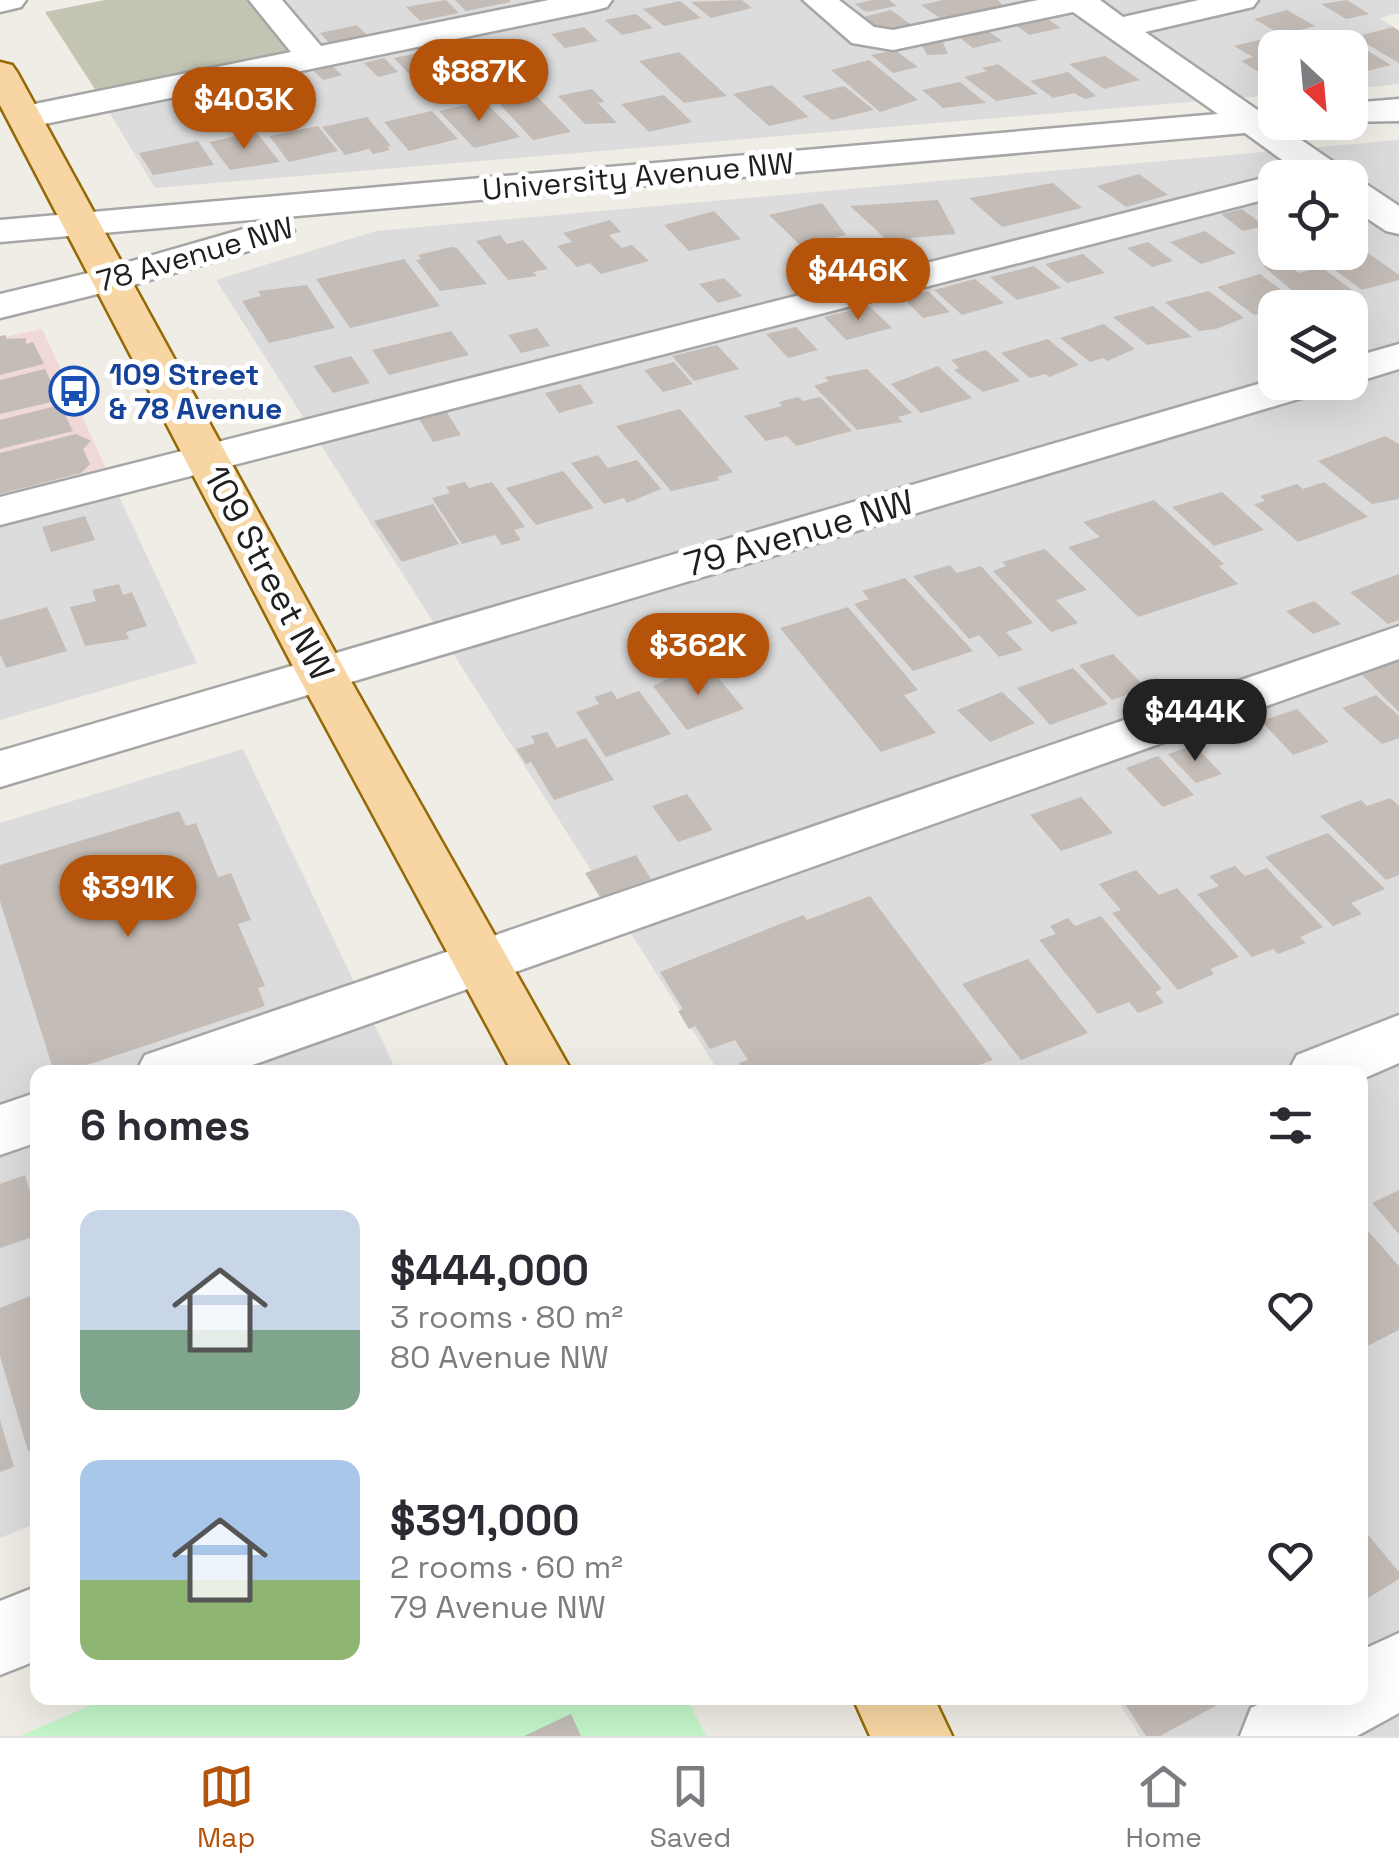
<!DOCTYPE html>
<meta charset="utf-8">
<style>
:root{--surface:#fff;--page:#f7f7f7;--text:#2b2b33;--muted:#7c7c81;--line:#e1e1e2;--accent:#b45309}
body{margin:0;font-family:"Space Grotesk",sans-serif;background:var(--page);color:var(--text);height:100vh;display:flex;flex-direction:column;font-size:38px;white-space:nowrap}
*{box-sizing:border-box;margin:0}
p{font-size:32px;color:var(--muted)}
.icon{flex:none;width:55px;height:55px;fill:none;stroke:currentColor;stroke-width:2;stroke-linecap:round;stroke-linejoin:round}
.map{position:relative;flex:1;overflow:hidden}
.drawer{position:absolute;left:30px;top:1065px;width:1338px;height:640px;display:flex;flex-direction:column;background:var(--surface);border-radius:20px;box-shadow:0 10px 40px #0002}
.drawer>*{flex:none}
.needle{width:65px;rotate:154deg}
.fabs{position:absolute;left:1258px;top:30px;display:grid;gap:20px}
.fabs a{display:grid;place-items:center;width:110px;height:110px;border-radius:20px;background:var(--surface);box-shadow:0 10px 40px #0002;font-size:50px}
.price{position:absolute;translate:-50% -85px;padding:0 22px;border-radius:35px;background:var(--accent);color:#fff;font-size:32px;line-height:65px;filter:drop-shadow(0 2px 5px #0008)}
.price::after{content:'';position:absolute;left:50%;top:60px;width:30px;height:22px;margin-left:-15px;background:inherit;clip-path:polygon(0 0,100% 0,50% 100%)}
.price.current{background:#222;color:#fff}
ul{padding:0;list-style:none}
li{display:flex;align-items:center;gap:30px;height:250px;padding:0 50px}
li span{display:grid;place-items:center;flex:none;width:280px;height:200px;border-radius:20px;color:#555}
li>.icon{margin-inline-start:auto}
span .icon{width:120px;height:120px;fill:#fffc;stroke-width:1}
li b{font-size:42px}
h2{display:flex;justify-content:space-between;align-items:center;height:120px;padding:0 50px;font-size:42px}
.tabs{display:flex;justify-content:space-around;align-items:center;height:140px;border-top:2px solid var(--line);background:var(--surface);font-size:28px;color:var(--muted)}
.tabs a{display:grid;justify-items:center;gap:5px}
.tabs .current{color:var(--accent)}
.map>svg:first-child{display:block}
.residential{fill:#dddcdc;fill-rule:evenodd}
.commercial{fill:#efd8d6}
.construction{fill:#c3c4b2}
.park{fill:#c5f7cb}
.building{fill:#c4bcb6}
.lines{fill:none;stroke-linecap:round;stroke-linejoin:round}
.minor-casing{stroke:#a6a6a6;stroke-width:5}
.major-casing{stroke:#946a07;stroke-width:5}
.minor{fill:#fff;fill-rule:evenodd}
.major{fill:#f8d6a3;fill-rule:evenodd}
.labels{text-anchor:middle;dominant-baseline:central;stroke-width:10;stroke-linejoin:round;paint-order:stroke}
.far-street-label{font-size:30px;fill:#1f1f1f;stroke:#fff}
.far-transit-label{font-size:30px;font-weight:bold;fill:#164399;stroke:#fff;text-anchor:start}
.street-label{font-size:35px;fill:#1f1f1f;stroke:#fff}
</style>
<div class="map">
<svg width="1399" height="1736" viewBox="0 0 1399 1736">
<rect width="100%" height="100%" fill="#f0ede6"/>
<!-- residential -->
<path class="residential" d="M254,0H1399V13L1379,18L1399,30V84L1350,89V48H1275V95L155,188L100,97Z
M1399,140V1736H1140L1116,1698H1360V1072H719L216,280L376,231ZM1275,178H1350V252H1275ZM1275,308H1350V382H1275Z
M108,473L197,663L0,720V500Z
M243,749L397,1072H38L37,1523L0,1538V823Z"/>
<!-- commercial -->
<path class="commercial" d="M42,329L108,473L0,500V338Z"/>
<!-- construction -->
<path class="construction" d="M105,0H254L300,55L100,97L45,12Z"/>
<!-- park -->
<path class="park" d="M107,1698H687L706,1736H20Z"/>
<!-- building -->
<path class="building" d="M446,0L459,13L420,21L406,7Z
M455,0H510V2L466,11Z
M742,0L752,8L711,18L691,2Z
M872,0H889L897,6L866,12L855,4Z
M943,0H998L1005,8L944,21L921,5Z
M1347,0L1369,14L1346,19L1321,4Z
M680,1L701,18L664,26L643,9Z
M891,10L913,26L880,34L859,18Z
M1287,10L1315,26L1282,35L1254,19Z
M636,14L653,28L622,35L605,20Z
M1043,16L1061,28L1029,35L1012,23Z
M357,25L369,37L331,45L320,33Z
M584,27L598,41L565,48L551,34Z
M1393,27L1399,31V63L1355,37Z
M984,28L1002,41L973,48L955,34Z
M1337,32L1391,65L1350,75V48H1297L1290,43Z
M1275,36L1284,43L1282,48H1275V76L1269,78L1241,61L1253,57L1234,46Z
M491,39L507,55L469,63L453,47Z
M942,40L948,54L927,55L920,41Z
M437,49L454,67L411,76L394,58Z
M895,50L918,67L893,73L871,55Z
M679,52L727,96L684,103L639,61Z
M1105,56L1140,80L1104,89L1069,64Z
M384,58L398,72L378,77L364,63Z
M869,60L918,100L880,112L831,70Z
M328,62L342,75L323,80L309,67Z
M998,64L1038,94L996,101L964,77L987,71L982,68Z
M1068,72L1096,96L1085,99L1074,93L1053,98L1030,81Z
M960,82L986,103L943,108L922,90Z
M772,85L809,117L769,126L733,94Z
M844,86L874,110L832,120L802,96Z
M592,89L605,102L598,103L617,123L585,124L558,96Z
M531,90L571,132L533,140L494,98Z
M664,95L692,122L649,132L621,104Z
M484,101L520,137L474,148L439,111Z
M432,111L458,139L409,151L384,122Z
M367,117L391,146L387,147L390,150L373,154L369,149L345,155L322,127Z
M318,126L338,151L289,162L269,136Z
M256,132L280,162L230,170L209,142Z
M198,141L214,165L153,175L139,153Z
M1139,174L1168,195L1126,207L1097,186Z
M1053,183L1082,208L1002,227L969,198Z
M938,200L956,234L910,238L924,251L896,258L877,242L887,240L850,206Z
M822,203L846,235L801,246L769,215Z
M1242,209L1264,226L1243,231L1221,214Z
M714,211L741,239L689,251L664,225Z
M610,220L621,232L609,235L622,248L632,245L649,261L601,274L590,263L577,267L557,246L572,242L563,233Z
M1205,231L1236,253L1201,264L1170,242Z
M500,235L507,244L523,240L548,269L533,272L537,276L508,280L476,241Z
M871,240L891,259L867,265L847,246Z
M1148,242L1173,261L1152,267L1127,248Z
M451,247L457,248L487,284L440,291L416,260L421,259L418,255Z
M1368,253L1399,275V280L1362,290L1327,264Z
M1083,254L1105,273L1067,283L1045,264Z
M404,259L440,306L350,328L316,279Z
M1282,261L1299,273L1321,267L1352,290L1339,294L1344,297L1307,303L1263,266Z
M1034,266L1061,288L1017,300L990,277Z
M1260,274L1299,303L1254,315L1217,287Z
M724,278L742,296L718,303L699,284Z
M975,279L1004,303L962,315L934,290Z
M307,285L335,328L269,343L242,301L261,296L258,291Z
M928,291L950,312L923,318L902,297Z
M1209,291L1244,318L1216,329L1199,331L1165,302Z
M869,306L892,328L846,340L824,317Z
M1153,306L1192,337L1147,345L1113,317Z
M1104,324L1135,349L1107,361L1103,358L1090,362L1060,338Z
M796,327L818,350L788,358L766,334Z
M537,328L550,346L521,353L508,335Z
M451,331L469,355L389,375L372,350Z
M5,335L7,339L26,338V344L33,342L44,364L0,375V336Z
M1048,339L1079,365L1049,377L1045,374L1030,378L1001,353Z
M717,345L739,369L694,381L672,356Z
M986,350L1020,381L983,392L954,370L959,368L951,360Z
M351,356L370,383L333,393L313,366Z
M674,362L693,384L663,392L644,370Z
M938,366L972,398L921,413L891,384Z
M45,369L60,400L0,414V380Z
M867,369L912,413L898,417L903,422L857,430L814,386L829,381L824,377Z
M580,384L594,403L559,413L545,393Z
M798,397L803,401L820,397L852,431L796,446L787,436L766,441L744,416L782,406L779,402Z
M60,405L73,431L0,449V420Z
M680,409L733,472L717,477L720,480L671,491L616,426Z
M446,411L461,435L433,442L418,417Z
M76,434L91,441L83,449L90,464L81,473L0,494V453Z
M1385,436L1399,444V499L1372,504L1318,461Z
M598,455L608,468L637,460L661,489L627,503L624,498L604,504L571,463Z
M563,471L594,508L536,525L506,488Z
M465,482L469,488L492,482L525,527L514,530L521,540L502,545L495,535L462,544L432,498L450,493L446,487Z
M1324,482L1368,517L1298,542L1254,504L1265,501L1260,496L1297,484L1303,489Z
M1222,492L1264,530L1214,546L1172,507Z
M1154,500L1224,564L1219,566L1238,584L1138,617L1068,547L1100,537L1083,522Z
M433,504L459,544L402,562L374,521Z
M85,516L95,540L51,552L42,527Z
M1045,549L1087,590L1056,600L1078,623L1051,632L993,571L1006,566L1002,562Z
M950,565L957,573L981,566L1033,623L1006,632L1023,650L999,657L979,635L969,639L913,576Z
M1399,574V620L1388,624L1350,592Z
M905,578L973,651L913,671L854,604L869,599L862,591Z
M119,584L123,595L132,592L147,626L126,632L129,639L85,646L70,607L96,601L92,590Z
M1314,601L1341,624L1313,634L1286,611Z
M47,607L67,651L6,668L0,654V620Z
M848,607L918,690L904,695L936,733L881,752L780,628Z
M1113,654L1146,688L1112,700L1079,665Z
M1399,660V712L1359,672Z
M1073,668L1108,704L1050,725L1017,688Z
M711,669L744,709L687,730L653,686L685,670L689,676Z
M612,691L617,699L639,691L671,734L606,757L576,712L599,704L594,697Z
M1002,692L1035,723L990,742L957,710Z
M1376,695L1399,716V738L1382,744L1342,708Z
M1297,709L1329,742L1293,755L1261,721Z
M547,732L557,748L586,738L614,780L554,800L531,762L526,764L516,749L535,743L531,736Z
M1194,745L1222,774L1196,783L1168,754Z
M1158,756L1194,795L1163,807L1126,768Z
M687,794L713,830L678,842L652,806Z
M1081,797L1113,833L1061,851L1030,815Z
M1390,798L1399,806V875L1386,880L1320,816L1361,800L1367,806Z
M179,811L186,826L196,823L218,877L231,873L251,920L238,924L265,986L258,988L265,1006L66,1072H54L0,901V865Z
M1328,833L1385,889L1351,903L1362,914L1333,926L1265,857Z
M636,855L651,879L600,897L585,873Z
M1235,866L1245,876L1267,868L1323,927L1300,937L1306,943L1278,954L1273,949L1252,957L1197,894L1219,886L1209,876Z
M1136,870L1159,895L1177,888L1239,957L1210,969L1214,974L1178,990L1112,913L1121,910L1099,884Z
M870,896L993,1060L960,1072H745L739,1063L748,1060L735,1040L710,1049L695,1026L689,1029L678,1011L683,1009L660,972L803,915L807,920Z
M1101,916L1162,989L1155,992L1164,1003L1138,1013L1129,1002L1098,1014L1039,940L1056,934L1050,926L1068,918L1075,926Z
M1028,959L1088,1033L1021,1060L962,984Z
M25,1175L38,1219V1235L0,1248V1184Z
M1399,1190V1234L1372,1203Z
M1360,1222L1399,1266V1330L1365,1347L1360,1341Z
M38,1293V1447L28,1451L0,1356V1308Z
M0,1420L14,1467L0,1472Z
M1360,1525L1399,1572V1579L1368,1598L1360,1588Z
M1121,1698H1215L1219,1704L1160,1736H1146Z
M571,1714L581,1736H524Z"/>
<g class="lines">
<!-- minor casing -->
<g class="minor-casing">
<path id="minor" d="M0,0H26L21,7L0,12Z
M249,0H282L321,46L549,0H612L607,7L596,10L25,128L13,124L7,117L13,110L25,106L291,52Z
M803,0H839L874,27L893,30L1038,0H1100L1123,17L1199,0H1258L1253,7L1145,32L1259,111L1275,109V122H1291L1284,128L1345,170L1350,178H1307L1245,133L0,242V220L1218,114L1073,12L893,50L852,43Z
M1399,99V121L1342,122H1350V103Z
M1275,175L1285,178H1275V197L0,525V497Z
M1350,179L1363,182L1399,206V234L1386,231L1350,207Z
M275,220L289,223L294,231L289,239L126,287L0,318V294L101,270Z
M1399,344V369L1350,384L1346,382H1350V358Z
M1275,379V382H1331L1325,391L0,787V751Z
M1399,626V659L233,1072H136L145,1055Z
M1399,1015V1063L1360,1080V1072H1288L1297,1055Z
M38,1092V1142L0,1155V1105Z
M38,1586V1660L0,1675V1601Z
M1399,1633V1713L1357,1736H1240L1251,1708L1272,1698H1360V1651Z"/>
</g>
<!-- major casing -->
<g class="major-casing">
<path id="major" d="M0,62L12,65L17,72L347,674L572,1072H512L297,674L0,105Z
M853,1698H934L952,1736H870Z"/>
</g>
<!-- minor -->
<use href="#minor" class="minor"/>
<!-- major -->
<use href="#major" class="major"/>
</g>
<!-- icons -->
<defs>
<g id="bus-ring" transform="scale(2.5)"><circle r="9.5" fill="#fff" stroke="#1a4fb4" stroke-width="1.5"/><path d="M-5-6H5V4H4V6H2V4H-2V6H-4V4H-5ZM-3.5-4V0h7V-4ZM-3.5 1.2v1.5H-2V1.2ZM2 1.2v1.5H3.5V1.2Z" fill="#1a4fb4"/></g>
</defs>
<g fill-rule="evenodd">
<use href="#bus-ring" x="74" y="391"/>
</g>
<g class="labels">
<!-- far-street labels -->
<g class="far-street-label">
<text transform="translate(638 176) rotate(-5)">University Avenue NW</text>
<text transform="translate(195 254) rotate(-16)">78 Avenue NW</text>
</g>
<!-- far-transit labels -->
<g class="far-transit-label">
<text x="109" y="374">109 Street<tspan x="109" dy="34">&amp; 78 Avenue</tspan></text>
</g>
<!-- street labels -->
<g class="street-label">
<text transform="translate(799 533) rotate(-16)">79 Avenue NW</text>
<text transform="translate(269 573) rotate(62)">109 Street NW</text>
</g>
</g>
</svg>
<div class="fabs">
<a><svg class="needle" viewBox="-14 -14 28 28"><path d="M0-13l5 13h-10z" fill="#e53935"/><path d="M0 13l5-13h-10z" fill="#7c7c81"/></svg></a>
<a><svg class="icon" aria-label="locate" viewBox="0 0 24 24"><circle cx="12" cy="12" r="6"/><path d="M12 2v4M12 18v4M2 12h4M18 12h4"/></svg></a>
<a><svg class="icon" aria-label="layers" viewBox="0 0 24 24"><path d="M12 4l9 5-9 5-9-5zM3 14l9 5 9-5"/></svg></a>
</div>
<b class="price" style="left:479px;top:124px">$887K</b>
<b class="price" style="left:244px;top:152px">$403K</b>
<b class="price" style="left:858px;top:323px">$446K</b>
<b class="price" style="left:698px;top:698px">$362K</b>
<b class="price current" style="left:1195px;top:764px">$444K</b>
<b class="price" style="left:128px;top:940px">$391K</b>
<section class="drawer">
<h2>6 homes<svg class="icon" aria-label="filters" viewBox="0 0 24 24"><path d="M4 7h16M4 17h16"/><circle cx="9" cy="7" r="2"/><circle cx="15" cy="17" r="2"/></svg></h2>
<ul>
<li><span style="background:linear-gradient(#c9d6e8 60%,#7fa58c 0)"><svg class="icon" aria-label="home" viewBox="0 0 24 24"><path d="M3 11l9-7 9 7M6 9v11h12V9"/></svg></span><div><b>$444,000</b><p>3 rooms · 80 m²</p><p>80 Avenue NW</p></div><svg class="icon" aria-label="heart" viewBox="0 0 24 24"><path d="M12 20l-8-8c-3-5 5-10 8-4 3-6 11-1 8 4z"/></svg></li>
<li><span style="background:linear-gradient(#a9c7e8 60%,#8fb573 0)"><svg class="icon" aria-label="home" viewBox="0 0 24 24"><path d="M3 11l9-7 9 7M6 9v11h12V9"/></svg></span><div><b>$391,000</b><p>2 rooms · 60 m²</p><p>79 Avenue NW</p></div><svg class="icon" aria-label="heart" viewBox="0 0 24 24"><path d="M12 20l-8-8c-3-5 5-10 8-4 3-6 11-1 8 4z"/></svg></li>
</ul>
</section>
</div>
<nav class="tabs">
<a class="current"><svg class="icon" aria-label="map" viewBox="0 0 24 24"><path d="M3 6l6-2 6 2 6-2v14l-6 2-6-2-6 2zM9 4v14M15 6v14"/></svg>Map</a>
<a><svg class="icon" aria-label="saved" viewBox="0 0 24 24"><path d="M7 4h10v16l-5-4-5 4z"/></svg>Saved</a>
<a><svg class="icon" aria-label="home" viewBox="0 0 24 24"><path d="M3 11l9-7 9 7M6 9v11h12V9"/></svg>Home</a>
</nav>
